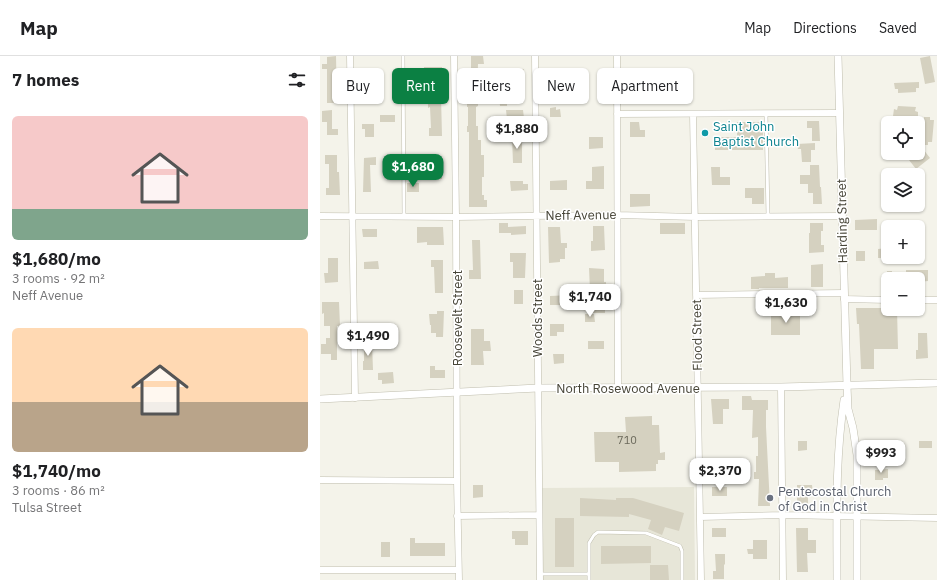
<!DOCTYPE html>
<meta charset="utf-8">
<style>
:root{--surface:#fff;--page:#f2f2f2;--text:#202124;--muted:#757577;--line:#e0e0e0;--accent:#0b8043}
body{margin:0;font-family:"IBM Plex Sans",sans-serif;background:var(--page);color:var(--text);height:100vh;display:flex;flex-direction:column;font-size:15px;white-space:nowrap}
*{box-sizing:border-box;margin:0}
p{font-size:13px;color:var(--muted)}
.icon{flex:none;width:22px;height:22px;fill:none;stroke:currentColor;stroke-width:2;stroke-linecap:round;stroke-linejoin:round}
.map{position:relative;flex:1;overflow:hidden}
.sheet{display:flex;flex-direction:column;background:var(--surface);width:320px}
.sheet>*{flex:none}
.top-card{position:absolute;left:12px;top:12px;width:380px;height:36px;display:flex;gap:8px}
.buttons{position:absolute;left:561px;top:60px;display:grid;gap:8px}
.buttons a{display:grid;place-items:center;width:44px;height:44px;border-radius:6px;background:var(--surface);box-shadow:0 1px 3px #0004;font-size:20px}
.price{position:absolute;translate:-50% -34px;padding:0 9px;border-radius:8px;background:#fff;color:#222;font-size:13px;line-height:26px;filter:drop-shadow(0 1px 2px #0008)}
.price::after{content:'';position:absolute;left:50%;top:24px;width:12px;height:9px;margin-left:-6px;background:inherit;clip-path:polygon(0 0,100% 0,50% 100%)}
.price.on{background:var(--accent);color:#fff}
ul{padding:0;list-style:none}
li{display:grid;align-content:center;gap:8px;height:212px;padding:0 12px}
li span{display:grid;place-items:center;height:124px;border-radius:6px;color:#555}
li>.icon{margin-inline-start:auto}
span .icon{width:72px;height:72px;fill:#fffc;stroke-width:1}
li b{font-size:17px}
h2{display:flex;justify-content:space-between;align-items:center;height:48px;padding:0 12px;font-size:17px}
.tag{padding:0 14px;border-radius:6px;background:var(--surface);box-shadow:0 1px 3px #0004;font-size:14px;line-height:36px}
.tag.on{background:var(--accent);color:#fff}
header{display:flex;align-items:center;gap:24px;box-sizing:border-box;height:56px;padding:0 20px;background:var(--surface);border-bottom:1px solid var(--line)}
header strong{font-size:19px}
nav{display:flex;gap:22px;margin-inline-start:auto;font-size:14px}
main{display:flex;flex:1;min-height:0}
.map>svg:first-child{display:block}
.residential{fill:#e7e6d8}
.building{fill:#d5d1c0}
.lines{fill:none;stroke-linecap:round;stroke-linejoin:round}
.service-casing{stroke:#bfbdad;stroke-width:4}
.minor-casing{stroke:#bfbdad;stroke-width:7}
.tertiary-casing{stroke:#bfbdad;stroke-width:8}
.service{stroke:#fff;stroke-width:3}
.minor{stroke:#fff;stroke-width:6}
.tertiary{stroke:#fff;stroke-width:7}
.culture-dot{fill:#0f9aa8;stroke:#fff;stroke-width:1.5}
.worship-dot{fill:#6b7280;stroke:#fff;stroke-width:1.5}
.labels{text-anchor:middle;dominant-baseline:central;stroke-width:3;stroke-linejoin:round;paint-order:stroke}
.number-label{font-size:11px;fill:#6a685a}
.culture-label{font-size:13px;fill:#0d838f;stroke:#fff;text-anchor:start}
.street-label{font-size:13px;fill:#474538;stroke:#fff}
.worship-label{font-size:13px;fill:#5b616d;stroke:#fff;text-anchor:start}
</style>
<header>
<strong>Map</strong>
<nav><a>Map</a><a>Directions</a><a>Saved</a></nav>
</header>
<main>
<section class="sheet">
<h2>7 homes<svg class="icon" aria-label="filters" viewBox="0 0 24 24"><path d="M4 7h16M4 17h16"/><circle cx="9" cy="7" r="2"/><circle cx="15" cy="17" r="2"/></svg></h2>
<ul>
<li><span style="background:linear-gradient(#f6c9c9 75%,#7fa58c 0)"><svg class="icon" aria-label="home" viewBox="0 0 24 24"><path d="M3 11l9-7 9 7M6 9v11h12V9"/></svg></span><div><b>$1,680/mo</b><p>3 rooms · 92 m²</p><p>Neff Avenue</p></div></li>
<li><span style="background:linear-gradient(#ffd9b3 60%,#b9a48a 0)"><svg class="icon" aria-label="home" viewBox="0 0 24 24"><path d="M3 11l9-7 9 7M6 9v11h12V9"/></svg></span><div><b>$1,740/mo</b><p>3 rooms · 86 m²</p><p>Tulsa Street</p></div></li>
</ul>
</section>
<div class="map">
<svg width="617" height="524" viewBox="0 0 617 524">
<rect width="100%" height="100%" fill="#f4f3ea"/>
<!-- residential -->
<path class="residential" d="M374,431L375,524H223L222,432Z"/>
<!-- building -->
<path class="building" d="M16,0L17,47H7V13H2V8H7V1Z
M151,0H163L164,8H158L157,42H158V50L156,51V70H158V84H161V99H164V121H162V139H164V144H167V151H149V76H147V70H148V51H147V13H151Z
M610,0L615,26L605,28L600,2Z
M104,11H122V23L116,24V33H120L121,40L122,80H109V72H111L110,51L108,52V24H104Z
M46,13H59V22H46Z
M191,13H204V20H203V35L195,36V21H191Z
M599,26V32H596V36L578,37V33H575L574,27Z
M187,37V50H180L179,38Z
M578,50L596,51L595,55L598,56V62L573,60L574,53L577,54Z
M236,51V54L240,53L241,61H230V52Z
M12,54V73H18V79H7V66H2V55Z
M186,54H203L204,62L187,63Z
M60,59H75V66H60Z
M604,61H610V64H614L612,86H608V89H602Z
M487,65H499L500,85H492V72H487Z
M310,66H319L320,74H325V81H310Z
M417,66H443V94H395V81H417Z
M42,68H54V81H45V73H42Z
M192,81H202V107H193Z
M269,81H283V92L269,93Z
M495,87V94H491V106H482L481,93H478L477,88Z
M603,93L610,102L596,113L589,104Z
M5,99H17V116H19L20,139H6V132H9V108H5Z
M56,101V109H50L51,136H43L44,102Z
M490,109H499L500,131H501L502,148H493V137H488V128H480V119H490Z
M284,110V133H266V125H272V111Z
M391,111H400V121H410V129H392Z
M108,115H121L122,123H108Z
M247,124V134H230V125Z
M190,125H203V128H208V134L191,135Z
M87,127H99V136H87Z
M425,132H444V148H432V142H425Z
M310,138H330V150L310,151Z
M557,163V174H535V164Z
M179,167H188V171L206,170V178L191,179V177H179Z
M340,167H365V178H340Z
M490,167H503V175H501V189H504V196L489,197V177H490Z
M273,170H284L285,194L271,195V185H273Z
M97,171H123L124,189H107V186L97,187Z
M228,171H240L241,187H247V192H245V203H240V206L229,207Z
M42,173H57V181H43Z
M152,184H160L161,223H149V214H153Z
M568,192V202H558V193Z
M536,195H545V205H536Z
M190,197H206L205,222H193V206H190Z
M8,202H18V226L5,227L4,217H8Z
M111,204H123V237H115L114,211H111Z
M58,205L59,213H44V206Z
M503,208V231H491V209Z
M269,212L284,213V226H286V235H285V257H271Z
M586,214H608V225L598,226V223H595V220H586Z
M567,215H572V223H568V227H561V220H567Z
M445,217H455V222L468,221V232H439V233H431V221L445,220Z
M194,234H203V248H194Z
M252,239V249H230V240Z
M2,246H19L20,270H17V304H11V298H1V288H6V282H10V270H4V257L2,258Z
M536,252H568V253H577L578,293H554V313H541L539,268H537Z
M117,255H124L123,281H116V277H111V269H110L109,258H117Z
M451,257H480V279H451Z
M265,258H274L275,266H265Z
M230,268H244V276H237V280H230Z
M151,273H164V285H170L171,295H163L164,309H151Z
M598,277H607L608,302L596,303V294H598Z
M268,285H284V293H268Z
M44,287H52L53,314H43V305H44Z
M233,298H244V307L234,308Z
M110,310H115V314H125V322H110Z
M73,316L74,327L62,328V324H58V317Z
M422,340H431L432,344H448V354H446V371L450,450H438L439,423H434V416H436V400H438V381L432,382L433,354H422Z
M391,343H409V353H403V368H393Z
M332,360V369H339L340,397L345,396V404H338V408H336V415L299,416V406H275L274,376H306L305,361Z
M478,385H487V394L478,395Z
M599,385H612V392H599Z
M568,413V422H563V424H555V414Z
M153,429H163V441L153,442Z
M477,429H492L493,438H488V452L477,453Z
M392,431H407V440H392Z
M260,442L296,444V442H313L364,457L359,475L345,471L342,479L328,473L331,464L309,458V461L260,460Z
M235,462H254V511H235Z
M392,472H406V481H392Z
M476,472H488V484H496V497H487L488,516H477Z
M192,475H208V489H195V483H192Z
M90,482H95V487H125V500H90Z
M433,484H447V503H433V498H428L427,493H433Z
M61,486H70V501H61Z
M281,490H331V507L281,508Z
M395,498H405V508L404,509V523H393V515H396Z
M330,509H348L349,524H330Z"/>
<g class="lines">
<!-- service casing -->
<g class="service-casing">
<path id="service" d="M83,0L84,160
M446,58L448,160
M221,518H269
M269,524V487L274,479L278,476L326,477L360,490L362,495V524"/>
</g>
<!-- minor casing -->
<g class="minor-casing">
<path id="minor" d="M30,0L35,342
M134,0L136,161L137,425L139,524
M215,0L220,524
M297,0L298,332
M297,58L519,57
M373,58L381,524
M0,160L136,161L297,159L376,161L522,160
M376,239L524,237
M524,243L568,244
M598,244H617
M461,331L463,524
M0,424L137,425
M137,460L219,459
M380,461L463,459L617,462
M0,514H138"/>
</g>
<!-- tertiary casing -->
<g class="tertiary-casing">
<path id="tertiary" d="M518,0L527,330L528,353L533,372L537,399V524
M0,343L218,332L461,331L617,327
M517,524C517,463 515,404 524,344"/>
</g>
<!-- service -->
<use href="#service" class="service"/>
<!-- minor -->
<use href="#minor" class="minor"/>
<!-- tertiary -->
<use href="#tertiary" class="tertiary"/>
</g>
<!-- markers -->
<circle class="culture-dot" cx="385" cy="77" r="4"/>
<circle class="worship-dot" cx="450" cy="442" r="4"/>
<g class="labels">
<!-- number labels -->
<g class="number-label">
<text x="307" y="384">710</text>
</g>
<!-- culture labels -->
<g class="culture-label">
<text x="393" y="70">Saint John<tspan x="393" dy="15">Baptist Church</tspan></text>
</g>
<!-- street labels -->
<g class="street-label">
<text transform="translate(261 159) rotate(-1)">Neff Avenue</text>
<text transform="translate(522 165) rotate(-91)">Harding Street</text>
<text transform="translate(137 262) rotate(-90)">Roosevelt Street</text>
<text transform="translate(217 262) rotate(-90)">Woods Street</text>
<text transform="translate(377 279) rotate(-91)">Flood Street</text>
<text x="308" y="332">North Rosewood Avenue</text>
</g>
<!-- worship labels -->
<g class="worship-label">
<text x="458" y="435">Pentecostal Church<tspan x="458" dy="15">of God in Christ</tspan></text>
</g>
</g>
</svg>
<div class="buttons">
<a><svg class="icon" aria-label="locate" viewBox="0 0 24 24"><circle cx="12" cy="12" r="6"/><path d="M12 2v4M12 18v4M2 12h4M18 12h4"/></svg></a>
<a><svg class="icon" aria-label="layers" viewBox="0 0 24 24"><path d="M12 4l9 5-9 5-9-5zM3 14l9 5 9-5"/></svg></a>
<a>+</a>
<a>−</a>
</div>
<b class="price" style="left:197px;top:94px">$1,880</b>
<b class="price on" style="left:93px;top:132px">$1,680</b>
<b class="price" style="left:270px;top:262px">$1,740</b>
<b class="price" style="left:466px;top:268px">$1,630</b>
<b class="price" style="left:48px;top:301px">$1,490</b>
<b class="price" style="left:561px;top:418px">$993</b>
<b class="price" style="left:400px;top:436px">$2,370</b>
<div class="top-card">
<a class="tag">Buy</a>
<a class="tag on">Rent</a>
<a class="tag">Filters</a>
<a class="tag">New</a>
<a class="tag">Apartment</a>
</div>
</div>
</main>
